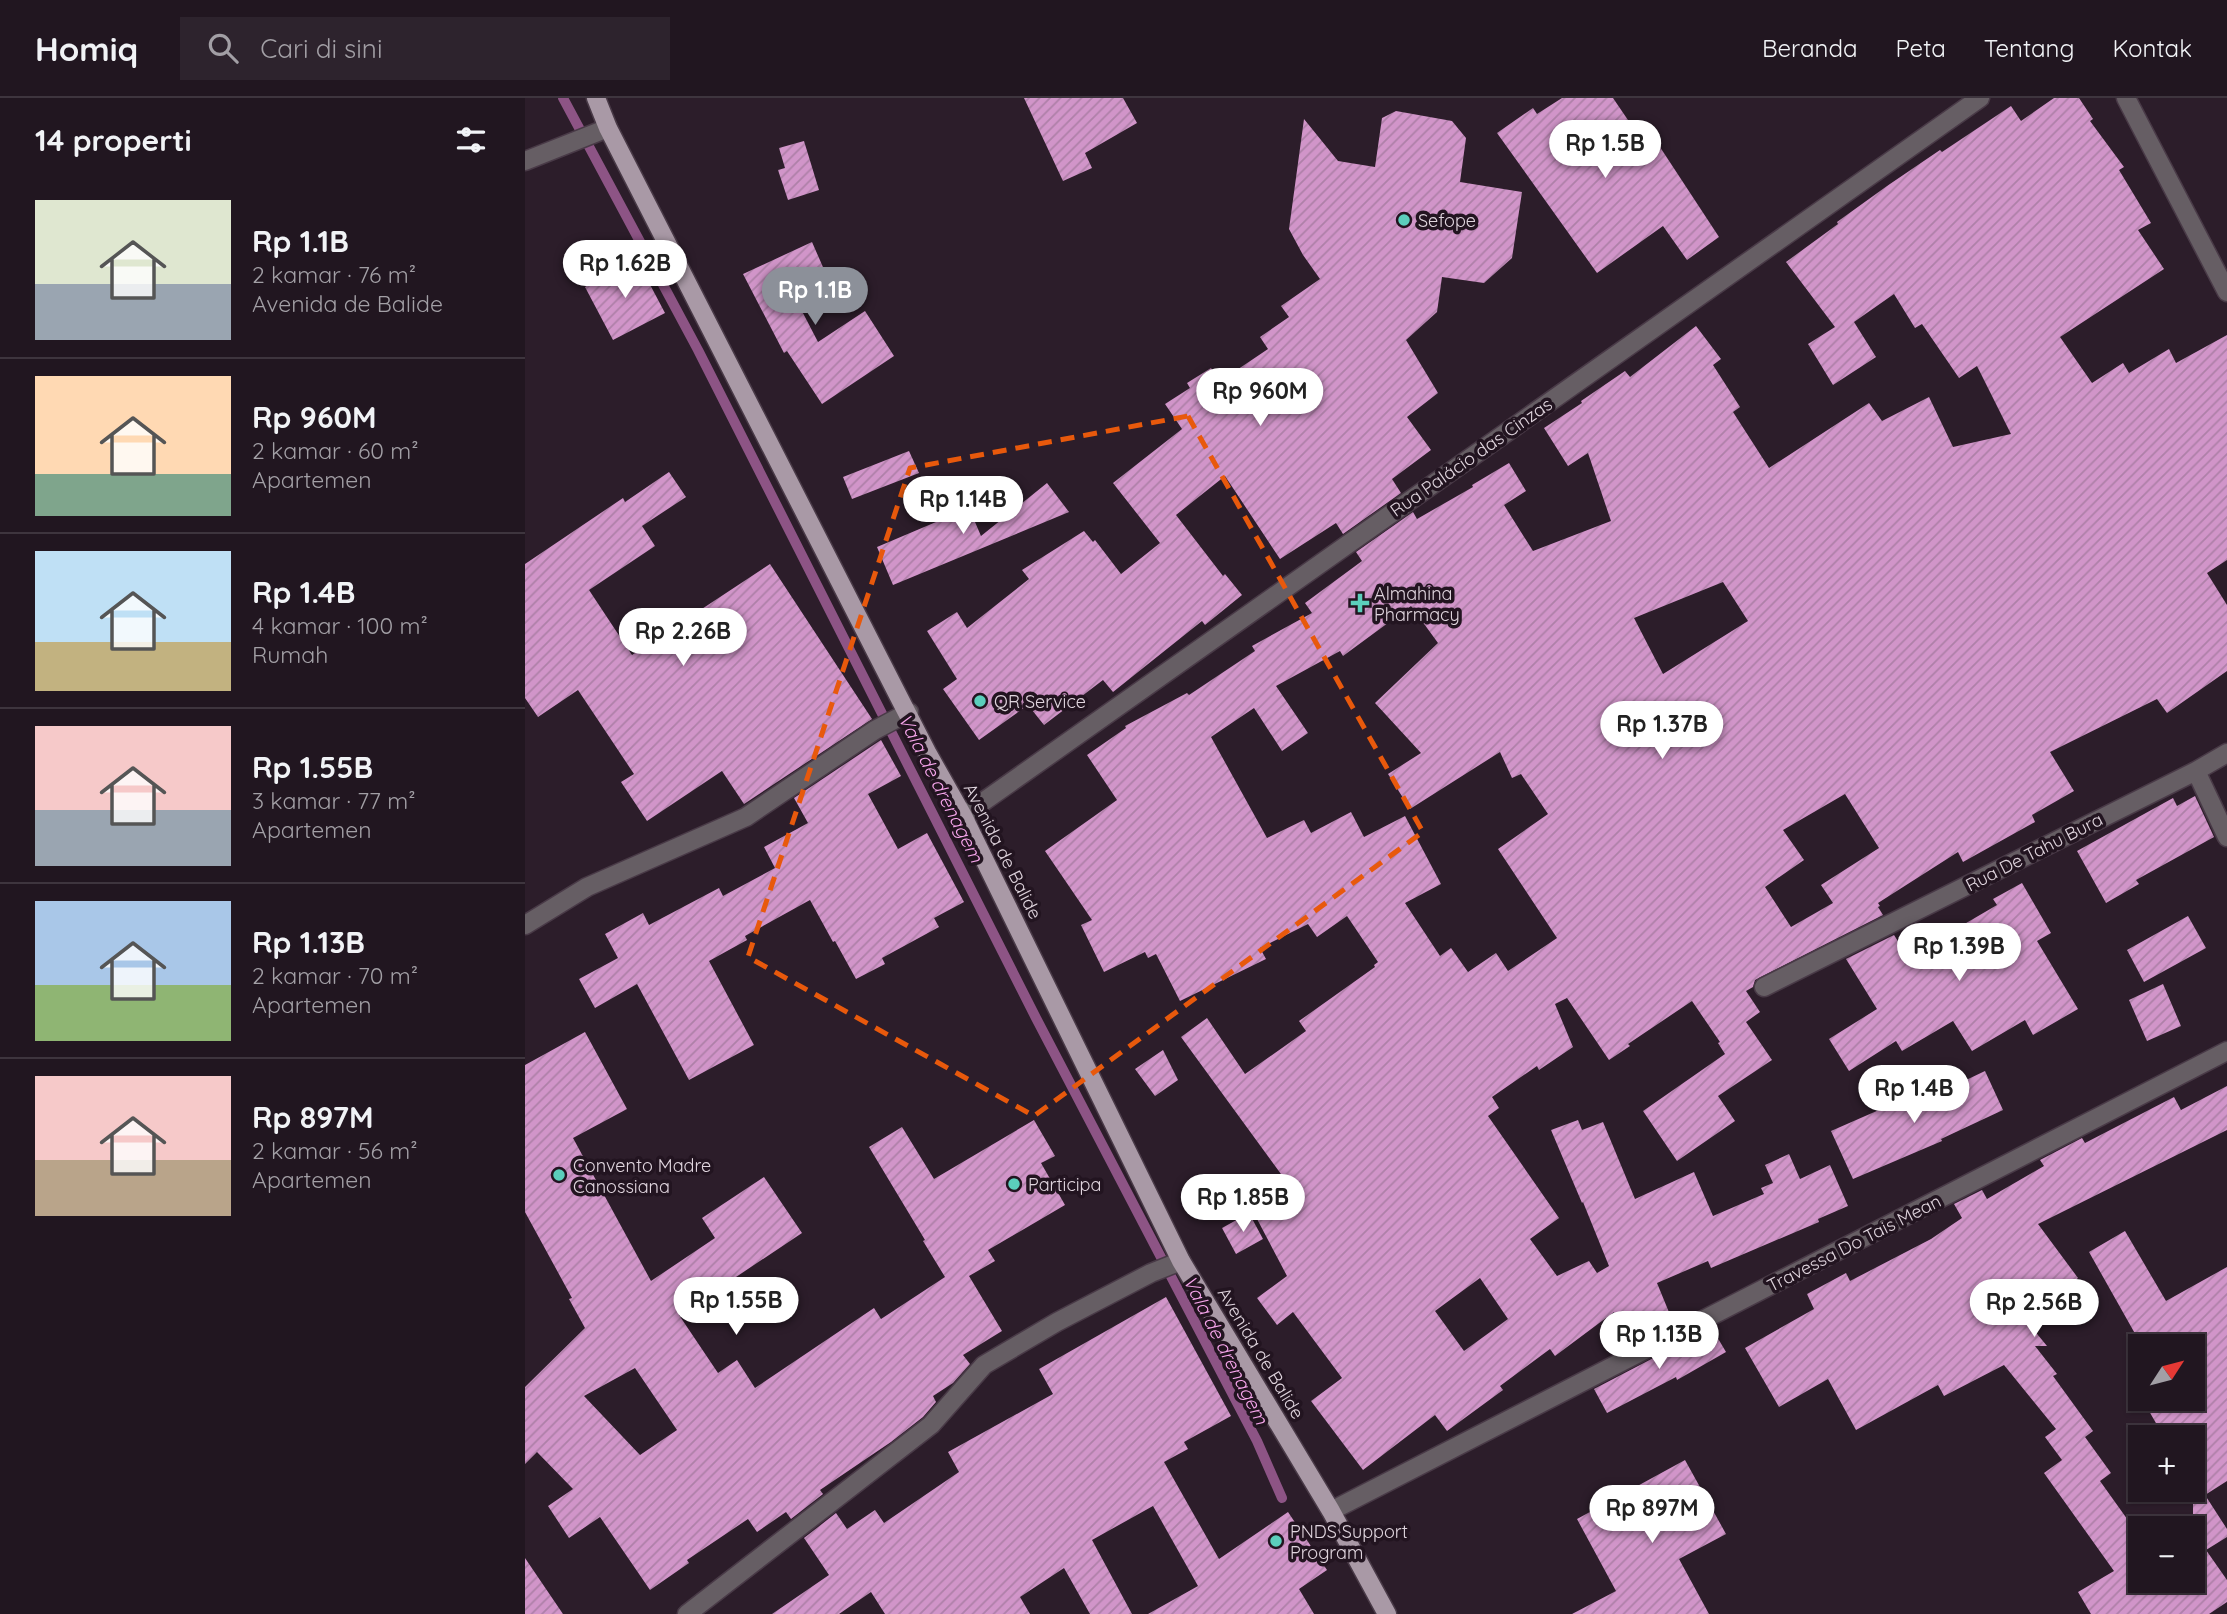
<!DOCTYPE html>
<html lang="id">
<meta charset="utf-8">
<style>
:root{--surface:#211620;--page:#2d232d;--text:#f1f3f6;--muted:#a29fa5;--line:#3e353e;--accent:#8c9099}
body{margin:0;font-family:Quicksand,sans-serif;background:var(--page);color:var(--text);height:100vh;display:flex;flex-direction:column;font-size:26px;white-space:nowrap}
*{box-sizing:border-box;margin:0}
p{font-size:23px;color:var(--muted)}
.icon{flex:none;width:38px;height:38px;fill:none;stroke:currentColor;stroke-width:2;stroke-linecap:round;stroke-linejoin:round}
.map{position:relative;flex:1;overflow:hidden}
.side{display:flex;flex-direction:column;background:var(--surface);width:525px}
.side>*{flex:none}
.needle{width:46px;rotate:54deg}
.fabs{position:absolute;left:1603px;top:1236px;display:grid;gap:14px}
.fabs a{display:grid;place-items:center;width:77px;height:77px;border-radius:0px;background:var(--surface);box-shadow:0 2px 5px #0004,0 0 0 2px var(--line);font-size:35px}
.price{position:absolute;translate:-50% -60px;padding:0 16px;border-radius:24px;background:#fff;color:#222;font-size:23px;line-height:46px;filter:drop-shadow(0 2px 4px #0008)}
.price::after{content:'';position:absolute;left:50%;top:42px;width:21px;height:16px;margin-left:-10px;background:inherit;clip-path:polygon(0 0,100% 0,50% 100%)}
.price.on{background:var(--accent);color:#fff}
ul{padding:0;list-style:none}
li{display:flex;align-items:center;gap:21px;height:175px;padding:0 35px}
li+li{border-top:2px solid var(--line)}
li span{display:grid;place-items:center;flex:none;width:196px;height:140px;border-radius:0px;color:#555}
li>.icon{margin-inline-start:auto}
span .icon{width:84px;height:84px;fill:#fffc;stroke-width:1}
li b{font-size:30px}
h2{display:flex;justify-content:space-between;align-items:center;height:84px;padding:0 35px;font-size:30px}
header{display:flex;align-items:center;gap:42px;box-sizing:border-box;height:98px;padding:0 35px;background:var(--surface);border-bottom:2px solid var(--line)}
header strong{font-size:33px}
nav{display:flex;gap:38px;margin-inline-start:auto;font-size:24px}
.search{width:490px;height:63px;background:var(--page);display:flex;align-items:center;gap:18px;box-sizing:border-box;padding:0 24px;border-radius:0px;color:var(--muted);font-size:26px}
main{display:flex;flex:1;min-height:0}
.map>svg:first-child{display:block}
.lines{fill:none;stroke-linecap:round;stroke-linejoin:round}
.stream{stroke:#8d5485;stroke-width:10}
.building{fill:url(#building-hatch);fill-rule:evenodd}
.minor-casing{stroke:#493a47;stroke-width:21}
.major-casing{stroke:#493a47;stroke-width:21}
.minor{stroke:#665e64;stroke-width:18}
.major{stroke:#a999a6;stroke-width:18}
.marked{fill:none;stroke:#e8590c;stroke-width:5;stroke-dasharray:14 9;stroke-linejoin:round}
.poi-dot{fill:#5bcebc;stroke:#221420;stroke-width:2.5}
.labels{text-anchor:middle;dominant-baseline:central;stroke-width:7;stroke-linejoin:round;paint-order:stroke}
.poi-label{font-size:18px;fill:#e0d5de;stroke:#221420;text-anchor:start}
.street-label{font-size:18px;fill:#e0d5de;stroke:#221420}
.water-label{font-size:19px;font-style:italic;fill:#f7a6ec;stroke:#221420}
</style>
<header>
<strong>Homiq</strong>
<div class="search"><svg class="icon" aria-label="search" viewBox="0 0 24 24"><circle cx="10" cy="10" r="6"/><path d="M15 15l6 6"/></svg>Cari di sini</div>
<nav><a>Beranda</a><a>Peta</a><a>Tentang</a><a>Kontak</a></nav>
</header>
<main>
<section class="side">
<h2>14 properti<svg class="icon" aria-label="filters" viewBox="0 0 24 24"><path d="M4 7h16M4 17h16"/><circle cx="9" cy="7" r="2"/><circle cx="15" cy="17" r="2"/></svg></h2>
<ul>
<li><span style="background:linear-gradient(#dfe7d0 60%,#9aa5b1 0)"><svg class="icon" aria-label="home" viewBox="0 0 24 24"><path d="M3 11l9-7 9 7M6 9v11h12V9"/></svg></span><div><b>Rp 1.1B</b><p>2 kamar · 76 m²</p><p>Avenida de Balide</p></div></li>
<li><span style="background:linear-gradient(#ffd9b3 70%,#7fa58c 0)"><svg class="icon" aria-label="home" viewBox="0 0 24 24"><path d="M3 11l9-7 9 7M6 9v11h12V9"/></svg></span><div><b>Rp 960M</b><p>2 kamar · 60 m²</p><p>Apartemen</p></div></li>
<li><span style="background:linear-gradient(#bfe0f5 65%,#c2b280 0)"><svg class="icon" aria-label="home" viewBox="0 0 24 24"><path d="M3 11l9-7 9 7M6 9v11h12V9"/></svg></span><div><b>Rp 1.4B</b><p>4 kamar · 100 m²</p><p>Rumah</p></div></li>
<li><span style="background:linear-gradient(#f6c9c9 60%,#9aa5b1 0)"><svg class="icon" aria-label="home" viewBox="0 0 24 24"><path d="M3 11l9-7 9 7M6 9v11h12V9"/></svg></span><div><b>Rp 1.55B</b><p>3 kamar · 77 m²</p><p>Apartemen</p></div></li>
<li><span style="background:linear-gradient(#a9c7e8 60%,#8fb573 0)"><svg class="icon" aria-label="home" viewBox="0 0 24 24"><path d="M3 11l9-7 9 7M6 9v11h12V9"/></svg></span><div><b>Rp 1.13B</b><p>2 kamar · 70 m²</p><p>Apartemen</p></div></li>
<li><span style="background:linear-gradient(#f6c9c9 60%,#b9a48a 0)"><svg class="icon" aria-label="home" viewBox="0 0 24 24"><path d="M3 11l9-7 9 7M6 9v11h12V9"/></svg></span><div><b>Rp 897M</b><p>2 kamar · 56 m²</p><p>Apartemen</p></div></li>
</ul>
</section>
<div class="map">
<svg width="1702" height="1516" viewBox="0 0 1702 1516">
<defs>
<pattern id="building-hatch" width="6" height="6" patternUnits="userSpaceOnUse" patternTransform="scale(1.75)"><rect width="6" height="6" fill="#d195c9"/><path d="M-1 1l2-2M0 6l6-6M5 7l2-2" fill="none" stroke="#ae80a8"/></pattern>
</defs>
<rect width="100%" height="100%" fill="#2c1d2a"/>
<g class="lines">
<!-- stream -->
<path class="stream" d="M38,0L173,252L511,920L732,1343L757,1400"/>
</g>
<!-- building -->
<path class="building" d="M499,0H598L612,25L560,55L567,70L538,83Z
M1037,0H1088L1122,50L1131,43L1194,139L1162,162L1138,128L1072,175L972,35L1008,10L1012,16Z
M1529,0H1554L1568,21L1565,23L1599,69L1594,72L1626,125L1613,132L1639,171L1535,239L1567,285L1598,265L1604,275L1644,251L1651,265L1702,237V462L1682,475L1702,507V573L1642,615L1632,601L1525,654L1549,693L1507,717L1510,724L1438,764L1433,754L1353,805L1355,808L1353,809L1358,817L1230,882L1228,889L1221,893L1235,914L1221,924L1247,962L1193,998L1210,1023L1152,1063L1118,1013L1200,956L1193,945L1195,944L1167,903L1103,946L1105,948L1084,962L1042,900L1030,906L1048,949L1014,972L1012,968L967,999L974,1010L963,1018L1034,1120L1005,1141L1032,1178L1064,1163L1072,1175L1084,1168L1058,1104L1057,1105L1026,1032L1053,1022L1057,1032L1078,1024L1110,1101L1169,1074L1188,1118L1239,1096L1236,1090L1248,1085L1240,1067L1264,1056L1275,1081L1305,1067L1323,1108L1293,1121L1294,1124L1186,1170L1183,1163L1132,1185L1148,1224L1104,1247L1089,1214L1030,1258L1025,1251L975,1288L978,1292L922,1333L910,1317L838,1372L786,1303L817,1280L768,1214L752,1227L732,1200L762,1178L731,1119L772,1098L656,939L682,920L720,976L781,933L774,923L850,869L849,867L853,864L822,818L792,839L783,826L735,850L741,861L655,903L631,856L623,860L620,854L579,874L556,827L567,822L520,753L592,702L562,657L601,630L600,628L662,595L664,597L730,553L727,548L787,515L780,505L837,463L831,454L888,414L892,421L948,389L947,387L984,365L1001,393L979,407L1008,453L1086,423L1063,355L1043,368L1019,330L1057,305L1056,303L1100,273L1105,279L1171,228L1196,261L1188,267L1215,309L1208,314L1244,370L1344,305L1357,323L1404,299L1428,349L1486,336L1452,268L1434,280L1397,226L1390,230L1369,196L1329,224L1351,259L1308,287L1283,246L1310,229L1261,164L1313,126L1312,124L1362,88L1415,52L1417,54L1486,8L1496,23ZM1198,484L1223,523L1138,576L1109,520ZM886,508L913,545L850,605L896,655L863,676L885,711L975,654L987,680L996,676L1023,716L973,751L1032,840L983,873L971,855L943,874L926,850L915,858L880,805L916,786L880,718L839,739L826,714L786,735L779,722L742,740L686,639L729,610L757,653L783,635L751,588L815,553L818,558ZM1320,696L1354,750L1296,787L1308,805L1266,829L1240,789L1279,762L1258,732ZM955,1180L983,1221L939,1253L910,1213Z
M871,13L927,23L941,40L935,84L997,94L987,160L959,185L917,179L912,214L881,242L913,295L882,319L906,352L867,381L876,395L818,436L811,425L755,461L700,378L651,417L698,478L700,476L717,497L680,527L677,523L588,594L578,582L519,627L503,607L454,642L418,591L432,581L402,533L432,514L442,530L504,481L497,472L559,433L568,444L570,442L596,476L635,445L588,385L657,331L640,306L665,290L662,285L686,270L694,284L743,251L735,239L764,219L756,208L795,181L778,157L764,131L779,21L813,63L850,69L857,20Z
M279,43L294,92L263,102L253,72L260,70L254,50Z
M287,144L301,176L266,192L293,244L340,213L369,258L297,306L262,253L259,255L218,176Z
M112,162L140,215L88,242L60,189Z
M384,353L394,375L327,401L318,379Z
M144,374L161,399L117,428L130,448L64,492L107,557L245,466L347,621L219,706L197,673L122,723L96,684L109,676L53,592L13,619L0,600V466L98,400L100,404Z
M522,385L544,414L368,487L352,449L444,410L456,438Z
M356,642L376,678L343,696L373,751L402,735L439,804L409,820L414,829L357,860L360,866L331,881L310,843L308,844L285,802L220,838L222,842L184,863L229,947L164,982L112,886L70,910L54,881L93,860L80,836L118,815L124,827L194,790L198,798L250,770L239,749L283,725L269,700Z
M1670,698L1689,739L1611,782L1614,786L1581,805L1552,753L1648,700L1652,708Z
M1497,785L1526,835L1512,843L1553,911L1508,937L1500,922L1447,953L1428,923L1377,953L1371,943L1324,973L1304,941L1352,911L1321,861L1369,837L1383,859L1472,807L1468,801Z
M1663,818L1681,850L1619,884L1602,852Z
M1638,886L1656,928L1622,943L1604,902Z
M60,934L102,1011L48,1040L126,1183L190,1140L177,1120L239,1079L277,1135L154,1217L193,1275L212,1262L230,1290L349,1210L356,1221L420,1179L398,1143L400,1142L344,1049L377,1029L409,1081L509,1022L530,1058L516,1065L540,1107L463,1152L470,1163L444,1178L477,1233L438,1257L445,1266L428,1285L408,1298L411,1304L398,1319L366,1344L295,1392L298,1396L266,1421L261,1414L232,1434L223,1421L162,1462L164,1465L125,1492L75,1419L44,1440L23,1408L48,1391L12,1354L0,1366V1289L60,1230L44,1201L47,1200L0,1114V967ZM110,1270L152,1332L115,1357L59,1298Z
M638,952L653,982L630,998L610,971Z
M1460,973L1478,1012L1416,1041L1417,1043L1328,1081L1306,1033L1395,994L1399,1002Z
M1702,988V1032L1513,1126L1553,1180L1524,1201L1528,1206L1503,1225L1522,1248H1510L1532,1276L1528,1278L1568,1333L1560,1339L1586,1375L1575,1383L1615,1439V1482H1668V1339H1639L1624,1313L1629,1310L1624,1300H1668V1248H1617L1564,1154L1600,1133L1641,1203L1702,1169V1383L1680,1397L1702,1431V1439L1681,1452L1702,1482V1504L1684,1516H1566L1553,1494L1589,1473L1519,1375L1537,1362L1520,1339L1531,1331L1479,1267L1419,1298L1413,1287L1331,1332L1303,1281L1254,1309L1220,1250L1289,1211L1282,1196L1321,1175L1325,1183L1406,1141L1437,1120L1429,1106L1457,1092L1462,1101L1519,1068L1515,1062L1557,1040L1560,1045L1649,999L1656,1012Z
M724,1115L738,1141L711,1156L697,1130Z
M641,1199L706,1318L659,1344L663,1351L639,1364L694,1461L763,1414L802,1472L774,1491L789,1516H623L673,1488L628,1408L567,1442L607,1516H565L539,1470L495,1499L505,1516H360L346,1494L314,1516H247L304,1477L279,1440L311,1415L322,1431L350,1412L359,1425L434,1374L423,1354L528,1296L514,1271Z
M1188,1232L1201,1254L1152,1282L1151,1279L1082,1315L1069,1291L1157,1245L1159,1249Z
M1160,1362L1201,1436L1154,1461L1184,1516H1047L1091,1493L1052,1421Z
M0,1460L38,1516H0Z"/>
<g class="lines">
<!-- minor casing -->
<g class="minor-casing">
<path id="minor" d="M1601,0L1702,194
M0,63L83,30
M1671,673L1702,739
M438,718L1455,0
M0,827L62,789L221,719L350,632L384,614
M1239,889L1671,673L1702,655
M806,1413L1702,953
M162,1516L406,1327L459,1267L532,1224L626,1175L656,1163"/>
</g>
<!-- major casing -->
<g class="major-casing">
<path id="major" d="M71,0L83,30L403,656L438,718L656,1163L806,1413L862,1516"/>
</g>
<!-- minor -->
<use href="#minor" class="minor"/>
<!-- major -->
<use href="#major" class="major"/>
</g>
<!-- marked area -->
<path class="marked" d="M663,318L898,734L509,1018L223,859L385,370Z"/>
<!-- markers -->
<g class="poi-dot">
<circle cx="879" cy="122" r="7"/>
<path d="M831.5 494.5h7v7h7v7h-7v7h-7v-7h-7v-7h7z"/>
<circle cx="455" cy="603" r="7"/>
<circle cx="34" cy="1077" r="7"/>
<circle cx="489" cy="1086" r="7"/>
<circle cx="751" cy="1443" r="7"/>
</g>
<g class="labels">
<!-- poi labels -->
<g class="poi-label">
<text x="893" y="122">Sefope</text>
<text x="849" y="495">Almahina<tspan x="849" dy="21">Pharmacy</tspan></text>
<text x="469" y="603">QR Service</text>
<text x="48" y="1067">Convento Madre<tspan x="48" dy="21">Canossiana</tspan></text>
<text x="503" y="1086">Participa</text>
<text x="765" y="1433">PNDS Support<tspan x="765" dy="21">Program</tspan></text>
</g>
<!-- street labels -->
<g class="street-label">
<text transform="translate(946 359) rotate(-35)">Rua Palácio das Cinzas</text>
<text transform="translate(478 753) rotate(63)">Avenida de Balide</text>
<text transform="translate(1509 754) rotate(-27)">Rua De Tahu Bura</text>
<text transform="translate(1329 1145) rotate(-27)">Travessa Do Tais Mean</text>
<text transform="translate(736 1255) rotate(59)">Avenida de Balide</text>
</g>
<!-- water labels -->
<g class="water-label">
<text transform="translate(416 690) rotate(63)">Vala de drenagem</text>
<text transform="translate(701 1252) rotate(63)">Vala de drenagem</text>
</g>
</g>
</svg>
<div class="fabs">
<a><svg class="needle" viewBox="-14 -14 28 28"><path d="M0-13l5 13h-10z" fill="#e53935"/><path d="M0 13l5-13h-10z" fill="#a29fa5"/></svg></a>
<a>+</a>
<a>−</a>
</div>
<b class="price" style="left:1080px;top:82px">Rp 1.5B</b>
<b class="price" style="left:100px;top:202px">Rp 1.62B</b>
<b class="price on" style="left:290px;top:229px">Rp 1.1B</b>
<b class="price" style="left:735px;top:330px">Rp 960M</b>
<b class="price" style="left:438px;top:438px">Rp 1.14B</b>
<b class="price" style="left:158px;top:570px">Rp 2.26B</b>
<b class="price" style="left:1137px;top:663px">Rp 1.37B</b>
<b class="price" style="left:1434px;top:885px">Rp 1.39B</b>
<b class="price" style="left:1389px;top:1027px">Rp 1.4B</b>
<b class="price" style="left:718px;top:1136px">Rp 1.85B</b>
<b class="price" style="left:211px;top:1239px">Rp 1.55B</b>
<b class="price" style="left:1509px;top:1241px">Rp 2.56B</b>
<b class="price" style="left:1134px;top:1273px">Rp 1.13B</b>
<b class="price" style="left:1127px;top:1447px">Rp 897M</b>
</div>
</main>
